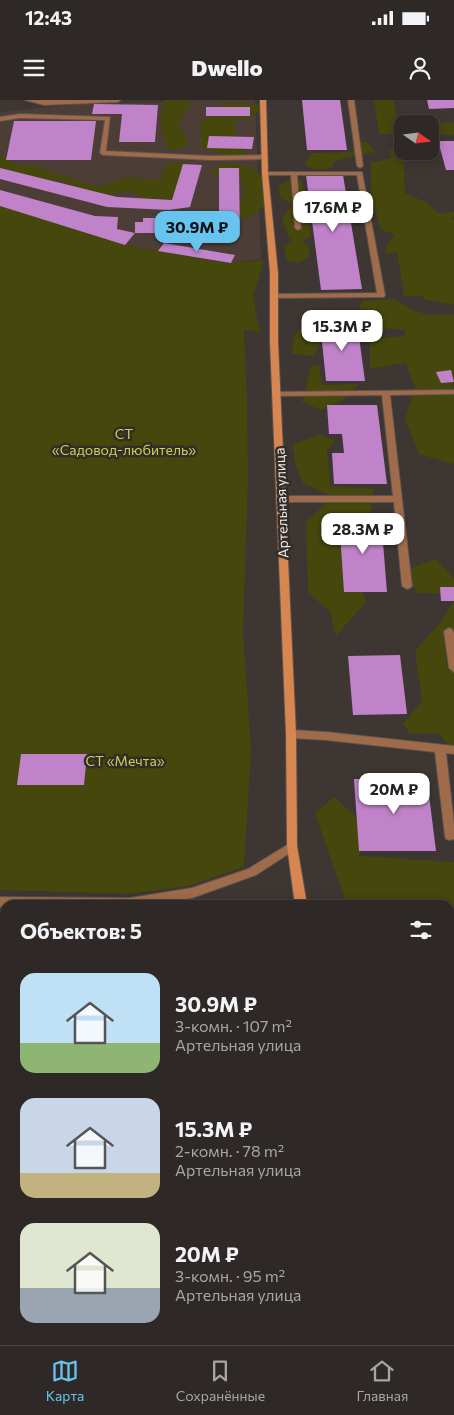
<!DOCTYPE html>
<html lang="ru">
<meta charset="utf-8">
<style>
:root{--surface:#2e2826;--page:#3a3432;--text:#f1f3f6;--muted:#a7a6a7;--line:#494443;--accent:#66c4ef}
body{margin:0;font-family:Commissioner,sans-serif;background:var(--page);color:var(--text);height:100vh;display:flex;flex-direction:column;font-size:19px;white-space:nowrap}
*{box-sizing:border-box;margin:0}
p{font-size:16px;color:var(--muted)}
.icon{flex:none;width:28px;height:28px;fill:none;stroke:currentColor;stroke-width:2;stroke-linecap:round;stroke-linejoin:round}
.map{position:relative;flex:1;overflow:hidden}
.side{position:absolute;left:0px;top:800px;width:455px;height:445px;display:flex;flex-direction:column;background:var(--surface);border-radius:15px 15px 0 0;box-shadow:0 2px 12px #0003,0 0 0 1px var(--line)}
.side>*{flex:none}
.needle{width:32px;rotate:104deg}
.buttons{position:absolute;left:394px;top:15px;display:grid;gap:10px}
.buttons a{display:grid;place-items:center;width:45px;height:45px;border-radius:10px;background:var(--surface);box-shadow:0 2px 12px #0003,0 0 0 1px var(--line);font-size:25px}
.price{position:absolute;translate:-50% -42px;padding:0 11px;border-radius:10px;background:#fff;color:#222;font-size:16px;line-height:32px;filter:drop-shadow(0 1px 2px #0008)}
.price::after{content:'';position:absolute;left:50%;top:30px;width:15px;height:11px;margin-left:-8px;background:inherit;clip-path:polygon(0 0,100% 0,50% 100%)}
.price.active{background:var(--accent);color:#111}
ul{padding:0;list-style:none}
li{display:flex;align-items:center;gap:15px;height:125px;padding:0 20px}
li span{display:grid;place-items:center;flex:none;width:140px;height:100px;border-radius:15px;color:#555}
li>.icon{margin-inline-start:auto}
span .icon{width:60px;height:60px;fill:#fffc;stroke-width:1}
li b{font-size:21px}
h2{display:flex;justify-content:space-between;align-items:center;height:60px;padding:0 20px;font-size:21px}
.status{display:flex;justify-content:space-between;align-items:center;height:35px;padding:0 25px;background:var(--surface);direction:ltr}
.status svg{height:14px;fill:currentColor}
header{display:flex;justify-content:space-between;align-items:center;height:65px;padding:0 20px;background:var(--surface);font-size:22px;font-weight:800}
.menu{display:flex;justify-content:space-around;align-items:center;height:70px;border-top:1px solid var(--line);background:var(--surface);font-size:14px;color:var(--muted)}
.menu a{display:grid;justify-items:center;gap:2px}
.menu .active{color:var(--accent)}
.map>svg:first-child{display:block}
.built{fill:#4c3d37}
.green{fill:#45470d}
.building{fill:#c083c9}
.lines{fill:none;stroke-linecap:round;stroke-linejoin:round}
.lane-casing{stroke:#5a534f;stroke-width:2}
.street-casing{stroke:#5a534f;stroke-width:2}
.secondary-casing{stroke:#5a534f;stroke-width:2}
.lane{fill:#9f6b4a;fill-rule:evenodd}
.street{fill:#9f6b4a;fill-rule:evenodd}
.secondary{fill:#d88650;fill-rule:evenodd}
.labels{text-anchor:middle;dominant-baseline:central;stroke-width:5;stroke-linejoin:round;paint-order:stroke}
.park-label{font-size:14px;fill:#cbd251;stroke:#342c28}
.street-label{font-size:14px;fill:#f0eae8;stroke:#342c28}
</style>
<div class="status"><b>12:43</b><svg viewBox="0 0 49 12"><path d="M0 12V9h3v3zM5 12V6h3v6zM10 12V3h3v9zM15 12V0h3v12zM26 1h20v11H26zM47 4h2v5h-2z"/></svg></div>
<header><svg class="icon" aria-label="menu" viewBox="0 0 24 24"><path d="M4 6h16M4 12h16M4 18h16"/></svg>Dwello<svg class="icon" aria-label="person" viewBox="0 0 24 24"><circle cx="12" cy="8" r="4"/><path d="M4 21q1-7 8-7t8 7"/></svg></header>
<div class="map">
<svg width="454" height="1245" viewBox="0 0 454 1245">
<rect width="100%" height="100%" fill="#3e3632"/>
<!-- built -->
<path class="built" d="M182,0H255L261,159L231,163L125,145L0,106V12L91,3L182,2Z
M450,1086L454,1245H373L374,1240H450Z"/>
<!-- green -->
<path class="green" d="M164,0H187L191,2L179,23L189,44L176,50L167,49L160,24Z
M374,0H394L400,34H379Z
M234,2L258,4L260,10L250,18L235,19L236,39L247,48L246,55H223L202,48L200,25L216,6Z
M439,22L454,23V35L436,34L430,30V26Z
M360,42H367L375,52C361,56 347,55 334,62L332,67C321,70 313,71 304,64L312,53L351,52Z
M398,46L403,52L405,93L425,102L438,113L454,112V117H452L454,121V205L425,200L423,196H404L397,152L386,154L385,149L395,134L381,130L371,96V63L391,58L388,51Z
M0,54L16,65L35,66L98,87L128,77L160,80L166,63L187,62L191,69L182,110L160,108L131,91L102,96L58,80L32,83L0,69Z
M223,63L249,66L263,77L262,89L265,107L245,119L224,109L242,102L243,80L214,76L212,70Z
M291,79L302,82L305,95L298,105L306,111L311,136L302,142L309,146V157L297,163L287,161L284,147L293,140L288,136L282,118L292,105L280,96L278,86Z
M0,98L122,135V144L125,145L227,163L264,160L253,197L260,233L244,229L247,300L248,381L243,531L251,649L244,767L188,786L129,794L0,790Z
M192,114L210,119V134L180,143L162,137L175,123Z
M395,199C413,213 431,218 454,214V280L452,285L454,289V364L419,354L405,319L415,287L406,263L370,269V239L405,236V230L367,227L355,219L362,201Z
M308,224L318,226L319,246L314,256L292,254L294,235Z
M319,265L322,285L359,284L343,300L321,310L302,302L311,266Z
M320,335L336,341L327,350L330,386L374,389L361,483L366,502L336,536L330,512L308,492L306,422L333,397L303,383L295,363L293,344Z
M435,459L454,478V494L419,493L400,472Z
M454,501V540L445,543L447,567H454V652L438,633L410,634L403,624L422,601L415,551L442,520Z
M334,697L365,725L359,756L454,762V881L450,880V805H347L315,713Z
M450,885H454V975L450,972Z
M254,1240H314V1245H254Z"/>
<!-- building -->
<path class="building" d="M302,0H340L347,50H307Z
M427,0H454V8L429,9Z
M94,4L158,5L155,42H119L122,14H92Z
M206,7H250V16H206Z
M14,21H96L91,60H6Z
M209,36L254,37L252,49L207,48Z
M438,41H454V70H446Z
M183,64L202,65L190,107L169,110L107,107L0,79V68L117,97L172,100Z
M219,68H239L240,136H219Z
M306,75H343L362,189L321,190Z
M0,90L95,116L118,117L117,129L135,133L125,145L0,106Z
M143,118H170L169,133H135V122H143Z
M164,143L235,155L231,163L158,151Z
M320,222H357L365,281H326Z
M451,270L454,282L441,283L436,272Z
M327,305H377L387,384H334L332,353H344L342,334H329Z
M339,417L381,418L387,492H344Z
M440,487H454V501H441Z
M400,555L407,614L353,615L348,556Z
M21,654H87L84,685H17Z
M354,679H427L436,751H359Z
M450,1086H454V1245H433L432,1240H450Z"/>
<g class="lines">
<!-- lane casing -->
<g class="lane-casing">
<path id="lane" d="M25,0H121L118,2L44,5Z
M348,0H354L363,66L360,68L357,66Z
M20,14L110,17L106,51L211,56L265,55L268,57L265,59L211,60L103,55L100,53L105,20L20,18L0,21V17Z
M263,72H362L385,195L384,197L271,198V194H274L377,193L357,75H297L301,128L298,130L295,128L291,75H265L263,74Z
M454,290V294L390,295L412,486L410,488L407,489L402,486L394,402H280L276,399L280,396H393L382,295L276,296H273V292Z
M449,528L452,529L454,533V572L449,568L444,531Z
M291,630L326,632L454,646V654L446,653L454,724V739L450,740L446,739L445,736L435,652L326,640L291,638L287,637L286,634L287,631Z
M292,742L296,743L297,746L296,749L256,775L192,798L147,805H5V807H0V797L130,798L192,788L248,769Z
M0,935H5V947H0Z"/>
</g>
<!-- street casing -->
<g class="street-casing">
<path id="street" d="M329,1240H343V1245H329Z"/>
</g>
<!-- secondary casing -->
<g class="secondary-casing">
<path id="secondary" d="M260,0H266L268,73L278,173V242L296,634L297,746L307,805H295L287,746L286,634L270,242V173L262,73Z
M450,1017L454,1018V1031L450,1030Z"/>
</g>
<!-- lane -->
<use href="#lane" class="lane"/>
<!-- street -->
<use href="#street" class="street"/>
<!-- secondary -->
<use href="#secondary" class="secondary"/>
</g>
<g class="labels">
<!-- park labels -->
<g class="park-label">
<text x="124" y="333">СТ<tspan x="124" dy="16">«Садовод-любитель»</tspan></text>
<text x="125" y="660">СТ «Мечта»</text>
</g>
<!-- street labels -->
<g class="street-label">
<text transform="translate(281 403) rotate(-92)">Артельная улица</text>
</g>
</g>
</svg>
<div class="buttons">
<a><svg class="needle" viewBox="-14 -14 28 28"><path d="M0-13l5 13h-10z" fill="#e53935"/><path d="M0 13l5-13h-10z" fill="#a7a6a7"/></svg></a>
</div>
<b class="price" style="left:333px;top:133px">17.6M ₽</b>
<b class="price active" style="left:197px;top:153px">30.9M ₽</b>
<b class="price" style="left:342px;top:252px">15.3M ₽</b>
<b class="price" style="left:363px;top:455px">28.3M ₽</b>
<b class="price" style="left:394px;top:715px">20M ₽</b>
<section class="side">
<h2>Объектов: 5<svg class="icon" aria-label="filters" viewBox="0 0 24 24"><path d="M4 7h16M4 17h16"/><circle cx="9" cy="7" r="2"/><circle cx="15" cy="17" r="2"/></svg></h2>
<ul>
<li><span style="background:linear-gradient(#bfe0f5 70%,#8fb573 0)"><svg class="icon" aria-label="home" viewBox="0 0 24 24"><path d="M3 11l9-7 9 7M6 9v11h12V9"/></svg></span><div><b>30.9M ₽</b><p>3-комн. · 107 m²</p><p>Артельная улица</p></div></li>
<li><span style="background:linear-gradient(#c9d6e8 75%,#c2b280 0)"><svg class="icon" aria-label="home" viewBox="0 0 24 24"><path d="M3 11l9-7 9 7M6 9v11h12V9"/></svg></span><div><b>15.3M ₽</b><p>2-комн. · 78 m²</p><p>Артельная улица</p></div></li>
<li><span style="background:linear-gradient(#dfe7d0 65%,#9aa5b1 0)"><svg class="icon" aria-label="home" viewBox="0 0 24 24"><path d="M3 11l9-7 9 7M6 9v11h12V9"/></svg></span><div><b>20M ₽</b><p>3-комн. · 95 m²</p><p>Артельная улица</p></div></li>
</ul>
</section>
</div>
<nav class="menu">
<a class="active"><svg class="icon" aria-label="map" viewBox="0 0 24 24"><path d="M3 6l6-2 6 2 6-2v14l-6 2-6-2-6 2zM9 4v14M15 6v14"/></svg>Карта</a>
<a><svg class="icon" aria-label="saved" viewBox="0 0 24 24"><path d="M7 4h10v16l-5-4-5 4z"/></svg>Сохранённые</a>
<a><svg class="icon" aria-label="home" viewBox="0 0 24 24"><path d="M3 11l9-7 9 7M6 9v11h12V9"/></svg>Главная</a>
</nav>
